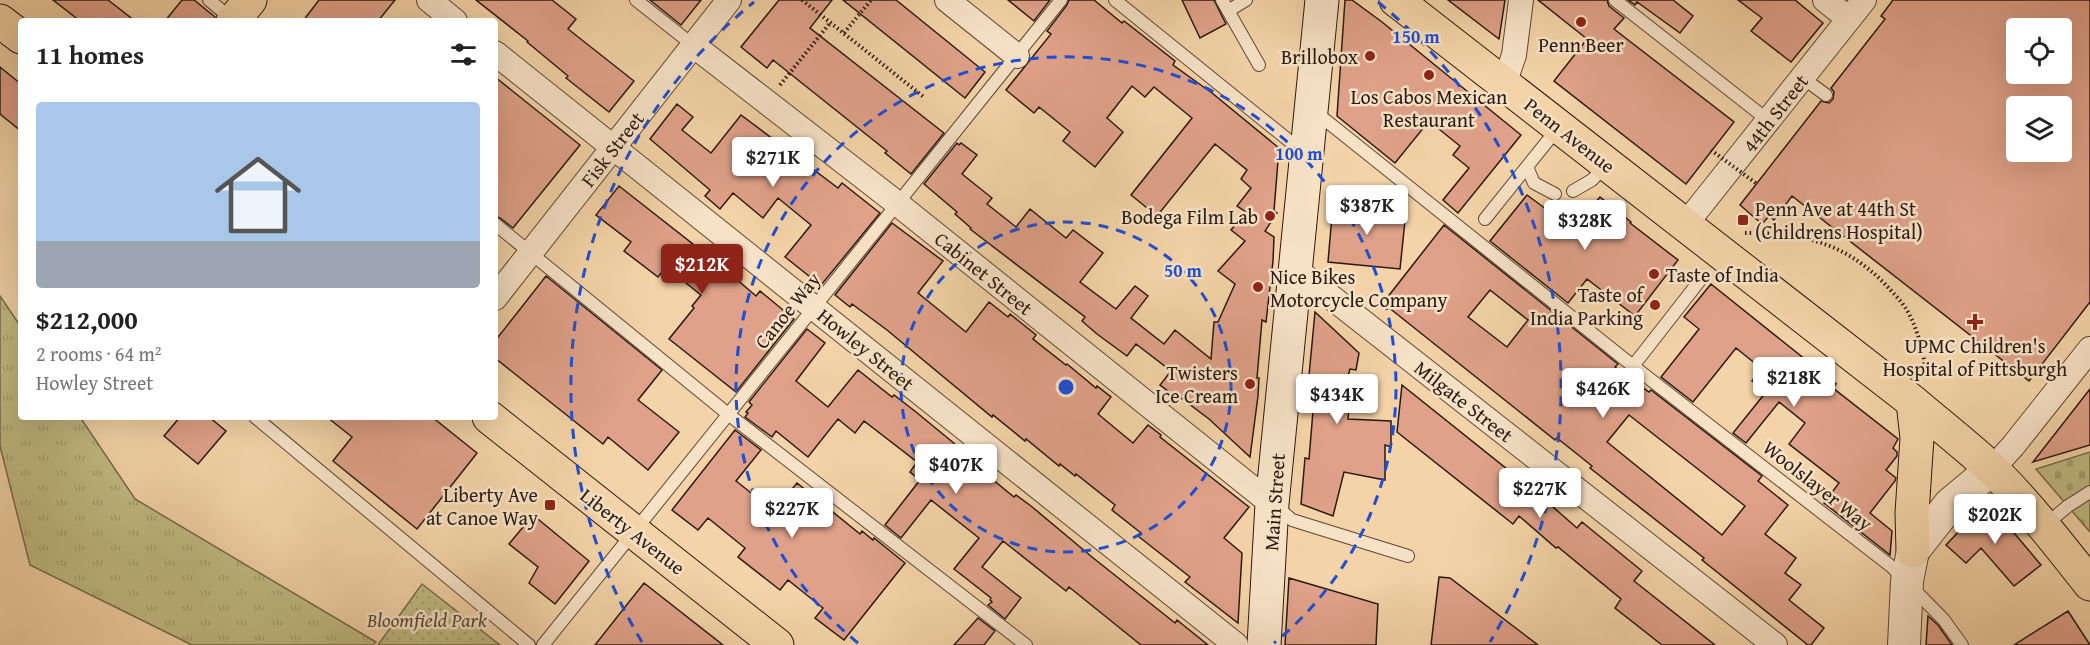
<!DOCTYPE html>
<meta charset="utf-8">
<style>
:root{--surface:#fff;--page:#f6f6f6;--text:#222;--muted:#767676;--accent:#8f2418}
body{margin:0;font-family:"Gentium Book Plus",serif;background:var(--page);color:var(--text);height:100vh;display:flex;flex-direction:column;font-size:22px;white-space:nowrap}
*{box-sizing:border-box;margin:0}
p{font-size:20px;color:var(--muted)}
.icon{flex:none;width:33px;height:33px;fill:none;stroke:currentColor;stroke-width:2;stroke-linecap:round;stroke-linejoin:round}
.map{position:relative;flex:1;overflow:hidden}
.panel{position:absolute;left:18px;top:18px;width:480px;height:402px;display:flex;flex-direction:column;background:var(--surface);border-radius:6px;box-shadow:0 6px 24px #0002}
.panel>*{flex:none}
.buttons{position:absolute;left:2006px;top:18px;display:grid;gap:12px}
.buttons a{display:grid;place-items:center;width:66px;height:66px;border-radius:6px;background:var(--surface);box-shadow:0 6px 24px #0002;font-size:30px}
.price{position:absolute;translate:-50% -51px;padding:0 14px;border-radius:6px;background:#fff;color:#222;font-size:20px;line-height:39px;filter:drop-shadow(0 2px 3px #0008)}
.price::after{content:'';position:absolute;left:50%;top:36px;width:18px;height:14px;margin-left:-9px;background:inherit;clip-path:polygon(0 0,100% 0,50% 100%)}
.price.current{background:var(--accent);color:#fff}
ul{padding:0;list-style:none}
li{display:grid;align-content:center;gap:12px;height:318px;padding:0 18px}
li span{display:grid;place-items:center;height:186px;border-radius:6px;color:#555}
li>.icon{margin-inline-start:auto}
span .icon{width:108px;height:108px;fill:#fffc;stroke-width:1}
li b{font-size:26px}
h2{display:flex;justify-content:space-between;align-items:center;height:72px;padding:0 18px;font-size:26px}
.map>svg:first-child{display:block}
.grass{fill:url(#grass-tufts);stroke:#766a4b;stroke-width:1.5}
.cemetery{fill:url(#cemetery-stones);stroke:#766a4b;stroke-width:1.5}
.park{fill:url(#park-dots);stroke:#766a4b;stroke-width:1.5}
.building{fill:#dfa189;stroke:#2a1a13;stroke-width:1.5;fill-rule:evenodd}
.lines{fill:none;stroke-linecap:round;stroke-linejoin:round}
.service-casing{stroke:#5c4838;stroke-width:14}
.minor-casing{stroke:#5c4838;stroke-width:26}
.tertiary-casing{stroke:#5c4838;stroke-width:34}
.secondary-casing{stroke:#2a1a13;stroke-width:35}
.primary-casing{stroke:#2a1a13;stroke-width:35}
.path{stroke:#2a1a13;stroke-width:4;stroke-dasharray:1.5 3;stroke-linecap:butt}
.service{stroke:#f7e2c6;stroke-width:12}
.minor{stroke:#f7e2c6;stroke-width:24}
.tertiary{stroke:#f7e2c6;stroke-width:32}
.secondary{stroke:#f7e2c6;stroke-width:33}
.primary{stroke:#f3d3a7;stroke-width:33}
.path-bridge{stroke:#2a1a13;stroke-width:4;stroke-dasharray:1.5 3;stroke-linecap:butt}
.ring{fill:none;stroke:#1d4ed8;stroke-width:3;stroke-dasharray:10 8}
.poi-dot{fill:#8f2418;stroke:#f7e2c6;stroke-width:2}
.labels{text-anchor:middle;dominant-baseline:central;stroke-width:5;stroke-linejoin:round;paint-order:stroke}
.poi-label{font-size:20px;fill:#2a1a13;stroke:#f7e2c6;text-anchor:end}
.street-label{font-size:20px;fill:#2a1a13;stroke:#f7e2c6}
.park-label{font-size:20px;font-style:italic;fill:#574a35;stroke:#f7e2c6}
.centre{fill:#1d4ed8;stroke:#f7e2c6;stroke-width:3}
.ring-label{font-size:18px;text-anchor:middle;font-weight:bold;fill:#1d4ed8;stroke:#f7e2c6;stroke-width:5;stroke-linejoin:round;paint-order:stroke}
</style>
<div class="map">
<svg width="2090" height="645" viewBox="0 0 2090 645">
<defs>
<pattern id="grass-tufts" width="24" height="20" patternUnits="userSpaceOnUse" patternTransform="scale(1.5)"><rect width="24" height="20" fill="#c1bb83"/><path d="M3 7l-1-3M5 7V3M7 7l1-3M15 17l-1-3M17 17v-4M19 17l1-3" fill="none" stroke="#a6a070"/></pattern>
<pattern id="cemetery-stones" width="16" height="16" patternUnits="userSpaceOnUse" patternTransform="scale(1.5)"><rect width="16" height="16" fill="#c1bb83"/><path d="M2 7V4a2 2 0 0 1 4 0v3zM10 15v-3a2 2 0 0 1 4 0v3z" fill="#a6a070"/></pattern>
<pattern id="park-dots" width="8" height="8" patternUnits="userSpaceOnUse" patternTransform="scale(1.5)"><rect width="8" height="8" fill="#c1bb83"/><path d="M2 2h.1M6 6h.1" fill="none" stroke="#a6a070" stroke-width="1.8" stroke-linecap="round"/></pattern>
</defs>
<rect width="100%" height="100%" fill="#f3d3a7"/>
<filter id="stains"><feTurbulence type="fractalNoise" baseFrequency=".00333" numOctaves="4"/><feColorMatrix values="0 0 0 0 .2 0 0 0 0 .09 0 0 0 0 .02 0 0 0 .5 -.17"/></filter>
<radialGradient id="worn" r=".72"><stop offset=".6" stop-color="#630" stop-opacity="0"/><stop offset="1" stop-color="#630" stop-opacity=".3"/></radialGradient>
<!-- grass -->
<path class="grass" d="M0,296L21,327V417H80L135,499L376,642L373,645H192L30,565L0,446Z"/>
<!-- cemetery -->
<path class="cemetery" d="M2090,452V532L2036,469Z"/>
<!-- park -->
<path class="park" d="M422,584L500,645H378Z"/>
<!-- building -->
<path class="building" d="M53,0H108L135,21H80Z
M182,0H194L215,17V21H165Z
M319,0H395L378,21H303Z
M476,0H552L576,19L568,29L634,81L609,112L566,78L568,76L527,42L528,41Z
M650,0H701L681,25Z
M779,0H832L810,28L944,133L911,174L885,153L887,151L773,60L767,68L741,47Z
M843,0H896L985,72L965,98Z
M1008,0H1050L1034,21Z
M1069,0H1094L1122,23L1124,21L1175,61L1173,65L1212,93L1279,148L1274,211L1277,213L1265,231L1274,237L1273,261L1266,322L1262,320L1257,378H1259L1258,396L1250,457L1209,419L1181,398L1180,400L1160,385L1171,371L1136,344L1127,356L1097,334L1082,321L1085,317L970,229L971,228L955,214L957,212L924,184L957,143L959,145L961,143L977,155L962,174L992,198L987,204L1016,227L1030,209L1066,238L1073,230L1103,253L1080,282L1116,309L1135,286L1148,296L1131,318L1164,344L1175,330L1211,359L1214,322H1218L1235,284L1218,271L1245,241L1231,230L1246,212L1237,206L1251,188L1241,179L1247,170L1215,144L1157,216L1131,195L1192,118L1154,87L1145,97L1132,86L1107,118L1123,132L1095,167L1063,141L1070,132L1039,107L1034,113L1006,90L1051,34L1047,31L1067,5Z
M1182,0H1214L1226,24L1200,38Z
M1345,0H1352L1382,22L1521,135L1458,213L1443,200L1469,168L1453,155L1460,146L1429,121L1395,163L1337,116Z
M1448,0H1505L1499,39Z
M1538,0H1607L1609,6L1624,18L1614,29L1734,122L1686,184L1554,81L1587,39Z
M1628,0H1673L1693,16L1680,33L1637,2L1635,5Z
M1738,0H1795L1823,23L1791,62L1751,31L1762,18Z
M1893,0H2090V302L2029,381L1792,196L1774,220L1769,216L1762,224L1740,205L1821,101L1829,103L1833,99L1834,92L1831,88L1885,19L1881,16ZM2016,28H2061V74H2016ZM2016,106H2061V152H2016Z
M0,67L21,84V131L0,114Z
M495,77L580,145L513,228L500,218L495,216Z
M677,104L693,117L682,130L711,153L741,115L838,188L842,183L880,213L822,284L816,278L814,280L785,257L811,225L778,198L763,218L733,193L720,209L705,196L710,190L650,139Z
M619,186L721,266L756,296L760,291L794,319L736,392L669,339L694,308L692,306L701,295L666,267L658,277L624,251L631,242L596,215Z
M1527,195L1550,212L1594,204L1600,197L1631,222L1630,223L1678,260L1635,316L1587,279L1568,303L1490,241Z
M1333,204L1406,211L1400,269L1328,262Z
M892,223L943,261L918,293L966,332L989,302L1008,317L1010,314L1036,335L1033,339L1066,365L1067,364L1096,388L1097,386L1111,397L1098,414L1133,443L1148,425L1161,435L1160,437L1249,507L1224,538L1242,553L1238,623L1185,582L1190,577L1138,536L1141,533L1112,510L1115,505L1076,474L1075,476L1060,464L1059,466L1026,439L1025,441L993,415L992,417L887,330L852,304L850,307L835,295Z
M1444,225L1618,364L1615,367L1649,392L1651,390L1762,476L1758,481L1788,505L1765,534L1796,558L1785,573L1801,585L1789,600L1824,628L1811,645H1808L1702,560L1704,558L1590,468L1592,466L1557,438L1555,440L1383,303ZM1490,290L1528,320L1507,347L1468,317ZM1629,415L1745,506L1722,535L1607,442Z
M546,276L662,370L638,400L679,432L648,470L608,437L603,444L495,358V341Z
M1711,284L1836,384L1833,388L1898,439L1893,448L1897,452V456L1886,470L1896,478L1895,481L1870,513L1892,531L1890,555L1824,503L1839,483L1789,444L1805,423L1779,402L1746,443L1733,433L1766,392L1752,381L1762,369L1736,348L1693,402L1661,377L1699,329L1684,317Z
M1315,312L1359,353L1356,370L1350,369L1339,407L1349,408L1348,419L1391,421V447L1385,445V480L1344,472L1333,516L1301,504L1305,458L1309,459L1314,399L1307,397Z
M807,329L825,343L796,381L828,407L858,370L892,397L894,395L916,412L967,454L966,455L982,468L981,470L1014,497L1016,495L1031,506L1092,557L1175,623L1177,620L1208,645H1141L1069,587L1066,591L1003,541L982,567L1021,598L1005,619L988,605L992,602L990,600L991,598L954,569L979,538L931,500L901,538L885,525L920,480L910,472L917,462L864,421L855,433L838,419L808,457L776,431L772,437L745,417L748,413L746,412L752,405L749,402Z
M1402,385L1537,493L1577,528L1582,522L1642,571L1634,581L1715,645H1662L1615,608L1621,599L1558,547L1556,548L1519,516L1513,524L1397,432Z
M2090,389V445L2033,462Z
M180,417H209L226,431L198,464L164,436Z
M327,417H432L477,453L417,529L333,461L352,437Z
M735,430L761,450L736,481L774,511L797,483L860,534L862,531L873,540L874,538L905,563L844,640L815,618L823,608L788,580L780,590L738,557L745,548L708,518L698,530L672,510Z
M1985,504L2004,521L2041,565L2014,586L1981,548L1966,563L1946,545Z
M533,515L589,561L555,604L529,583L538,567L509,544Z
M1439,577L1450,578L1538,645H1431Z
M1289,578L1378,604L1376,645H1285Z
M644,583L723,645H595Z
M2068,611L2090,645H2014Z
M1928,616L1938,625L1952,645H1926Z
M978,618L995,631L984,645H954Z"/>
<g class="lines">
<!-- service casing -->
<g class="service-casing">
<path id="service" d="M209,0L233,20
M636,0L693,45
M1115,0L1303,152
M1222,0L1259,65
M1615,0L1769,121
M1228,11L1246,0
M1803,78L1826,95
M1314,111L1633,366L1892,567L1944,620L1962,645
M1527,167L1534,183L1555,194
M1573,191L1592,180L1607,164
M1485,219L1558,128
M495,224L728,414L1026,645
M1633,366L1701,279
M255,417L529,645
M1276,506L1292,520L1408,556
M2045,525L2068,506L2090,492
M543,645L1061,0"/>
</g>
<!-- minor casing -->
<g class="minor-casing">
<path id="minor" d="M429,0L455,21
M947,0L1017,56
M1825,0L1849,19
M693,45L889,197L1272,504
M495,53L1236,645
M1504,84L1514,55L1521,0
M1685,225L1864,0
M1294,268L1775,645
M495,298L729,0
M1992,469L2013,446L2090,349"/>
</g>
<!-- tertiary casing -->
<g class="tertiary-casing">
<path id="tertiary" d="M1904,645L1907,581L1913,551L1950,504L1992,469"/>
</g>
<!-- secondary casing -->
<g class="secondary-casing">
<path id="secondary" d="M1264,645L1272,504L1322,0"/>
</g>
<!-- primary casing -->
<g class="primary-casing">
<path id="primary" d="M1396,0L1913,402C1940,425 1968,447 1994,471C2029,506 2059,545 2090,584
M0,21L21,37
M233,21L250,0
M1913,402L1917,438L1912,513L1913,551
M489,417L777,645"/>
</g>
<!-- path -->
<path class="path" d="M802,0L925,98
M844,33L871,0
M780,85L830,23
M1745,233C1802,233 1843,242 1884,283C1893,293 1904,303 1910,316C1920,335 1923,357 1928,378"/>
<!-- service -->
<use href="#service" class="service"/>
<!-- minor -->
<use href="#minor" class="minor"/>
<!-- tertiary -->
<use href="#tertiary" class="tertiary"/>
<!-- secondary -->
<use href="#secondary" class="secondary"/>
<!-- primary -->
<use href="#primary" class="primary"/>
<!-- path-bridge -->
<path class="path-bridge" d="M1711,150L1757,184"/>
</g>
<!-- distance rings -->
<g class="ring">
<circle cx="1066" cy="387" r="165"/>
<path d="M858 643A330 330 0 1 1 1274 643"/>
<path d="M642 642A495 495 0 0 1 754 2M1378 2A495 495 0 0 1 1490 642"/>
</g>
<!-- markers -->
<g class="poi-dot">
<circle cx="1581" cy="22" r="6"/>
<circle cx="1370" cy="56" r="6"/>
<circle cx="1429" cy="75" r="6"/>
<circle cx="1270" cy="216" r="6"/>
<rect x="1737" y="214" width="12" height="12" rx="3"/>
<circle cx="1654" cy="274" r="6"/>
<circle cx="1258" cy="287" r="6"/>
<circle cx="1655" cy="305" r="6"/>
<path d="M1972 313h6v6h6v6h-6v6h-6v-6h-6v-6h6z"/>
<circle cx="1250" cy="384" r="6"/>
<rect x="544" y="499" width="12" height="12" rx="3"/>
</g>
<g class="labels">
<!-- poi labels -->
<g class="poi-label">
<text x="1581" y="44" text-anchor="middle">Penn Beer</text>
<text x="1358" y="56">Brillobox</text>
<text x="1429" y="96" text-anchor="middle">Los Cabos Mexican<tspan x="1429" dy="23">Restaurant</tspan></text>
<text x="1755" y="208" text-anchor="start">Penn Ave at 44th St<tspan x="1755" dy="23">(Childrens Hospital)</tspan></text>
<text x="1258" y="216">Bodega Film Lab</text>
<text x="1666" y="274" text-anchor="start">Taste of India</text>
<text x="1270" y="276" text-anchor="start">Nice Bikes<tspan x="1270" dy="23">Motorcycle Company</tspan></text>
<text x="1643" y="294">Taste of<tspan x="1643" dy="23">India Parking</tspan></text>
<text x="1975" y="345" text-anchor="middle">UPMC Children's<tspan x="1975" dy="23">Hospital of Pittsburgh</tspan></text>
<text x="1238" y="372">Twisters<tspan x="1238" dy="23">Ice Cream</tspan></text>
<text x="538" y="494">Liberty Ave<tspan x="538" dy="23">at Canoe Way</tspan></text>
</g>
<!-- street labels -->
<g class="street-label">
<text transform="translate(1775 113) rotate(-52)">44th Street</text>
<text transform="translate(1570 135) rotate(38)">Penn Avenue</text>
<text transform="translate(612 149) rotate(-52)">Fisk Street</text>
<text transform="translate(984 273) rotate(39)">Cabinet Street</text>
<text transform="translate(787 310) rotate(-51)">Canoe Way</text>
<text transform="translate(866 349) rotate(39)">Howley Street</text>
<text transform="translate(1464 401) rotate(38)">Milgate Street</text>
<text transform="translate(1818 485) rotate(38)">Woolslayer Way</text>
<text transform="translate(1274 502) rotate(-86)">Main Street</text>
<text transform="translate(633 531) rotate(38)">Liberty Avenue</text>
</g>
<!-- park labels -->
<g class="park-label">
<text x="427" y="619">Bloomfield Park</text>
</g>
</g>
<circle cx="1066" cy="387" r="9" class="centre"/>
<g class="ring-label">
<text x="1416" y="43">150 m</text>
<text x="1299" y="160">100 m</text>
<text x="1183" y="277">50 m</text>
</g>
<rect width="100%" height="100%" filter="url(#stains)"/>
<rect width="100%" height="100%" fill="url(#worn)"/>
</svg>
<div class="buttons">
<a><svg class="icon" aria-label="locate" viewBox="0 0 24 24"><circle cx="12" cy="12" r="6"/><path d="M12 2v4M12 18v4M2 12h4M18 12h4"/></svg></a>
<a><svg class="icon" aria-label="layers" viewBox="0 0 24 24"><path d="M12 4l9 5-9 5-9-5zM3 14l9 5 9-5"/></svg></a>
</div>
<b class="price" style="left:773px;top:188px">$271K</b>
<b class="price" style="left:1367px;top:236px">$387K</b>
<b class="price" style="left:1585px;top:251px">$328K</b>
<b class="price current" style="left:702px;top:295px">$212K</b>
<b class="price" style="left:1794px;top:408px">$218K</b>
<b class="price" style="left:1603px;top:419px">$426K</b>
<b class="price" style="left:1337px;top:425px">$434K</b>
<b class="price" style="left:956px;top:495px">$407K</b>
<b class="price" style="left:1540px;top:519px">$227K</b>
<b class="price" style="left:792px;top:539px">$227K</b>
<b class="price" style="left:1995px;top:545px">$202K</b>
<section class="panel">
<h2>11 homes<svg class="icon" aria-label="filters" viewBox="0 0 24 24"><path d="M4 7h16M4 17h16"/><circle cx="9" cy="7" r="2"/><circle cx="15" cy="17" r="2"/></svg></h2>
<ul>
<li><span style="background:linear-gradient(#a9c7e8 75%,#9aa5b1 0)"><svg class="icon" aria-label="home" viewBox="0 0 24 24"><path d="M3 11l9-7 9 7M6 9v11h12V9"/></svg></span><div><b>$212,000</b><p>2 rooms · 64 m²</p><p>Howley Street</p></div></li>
</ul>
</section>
</div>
